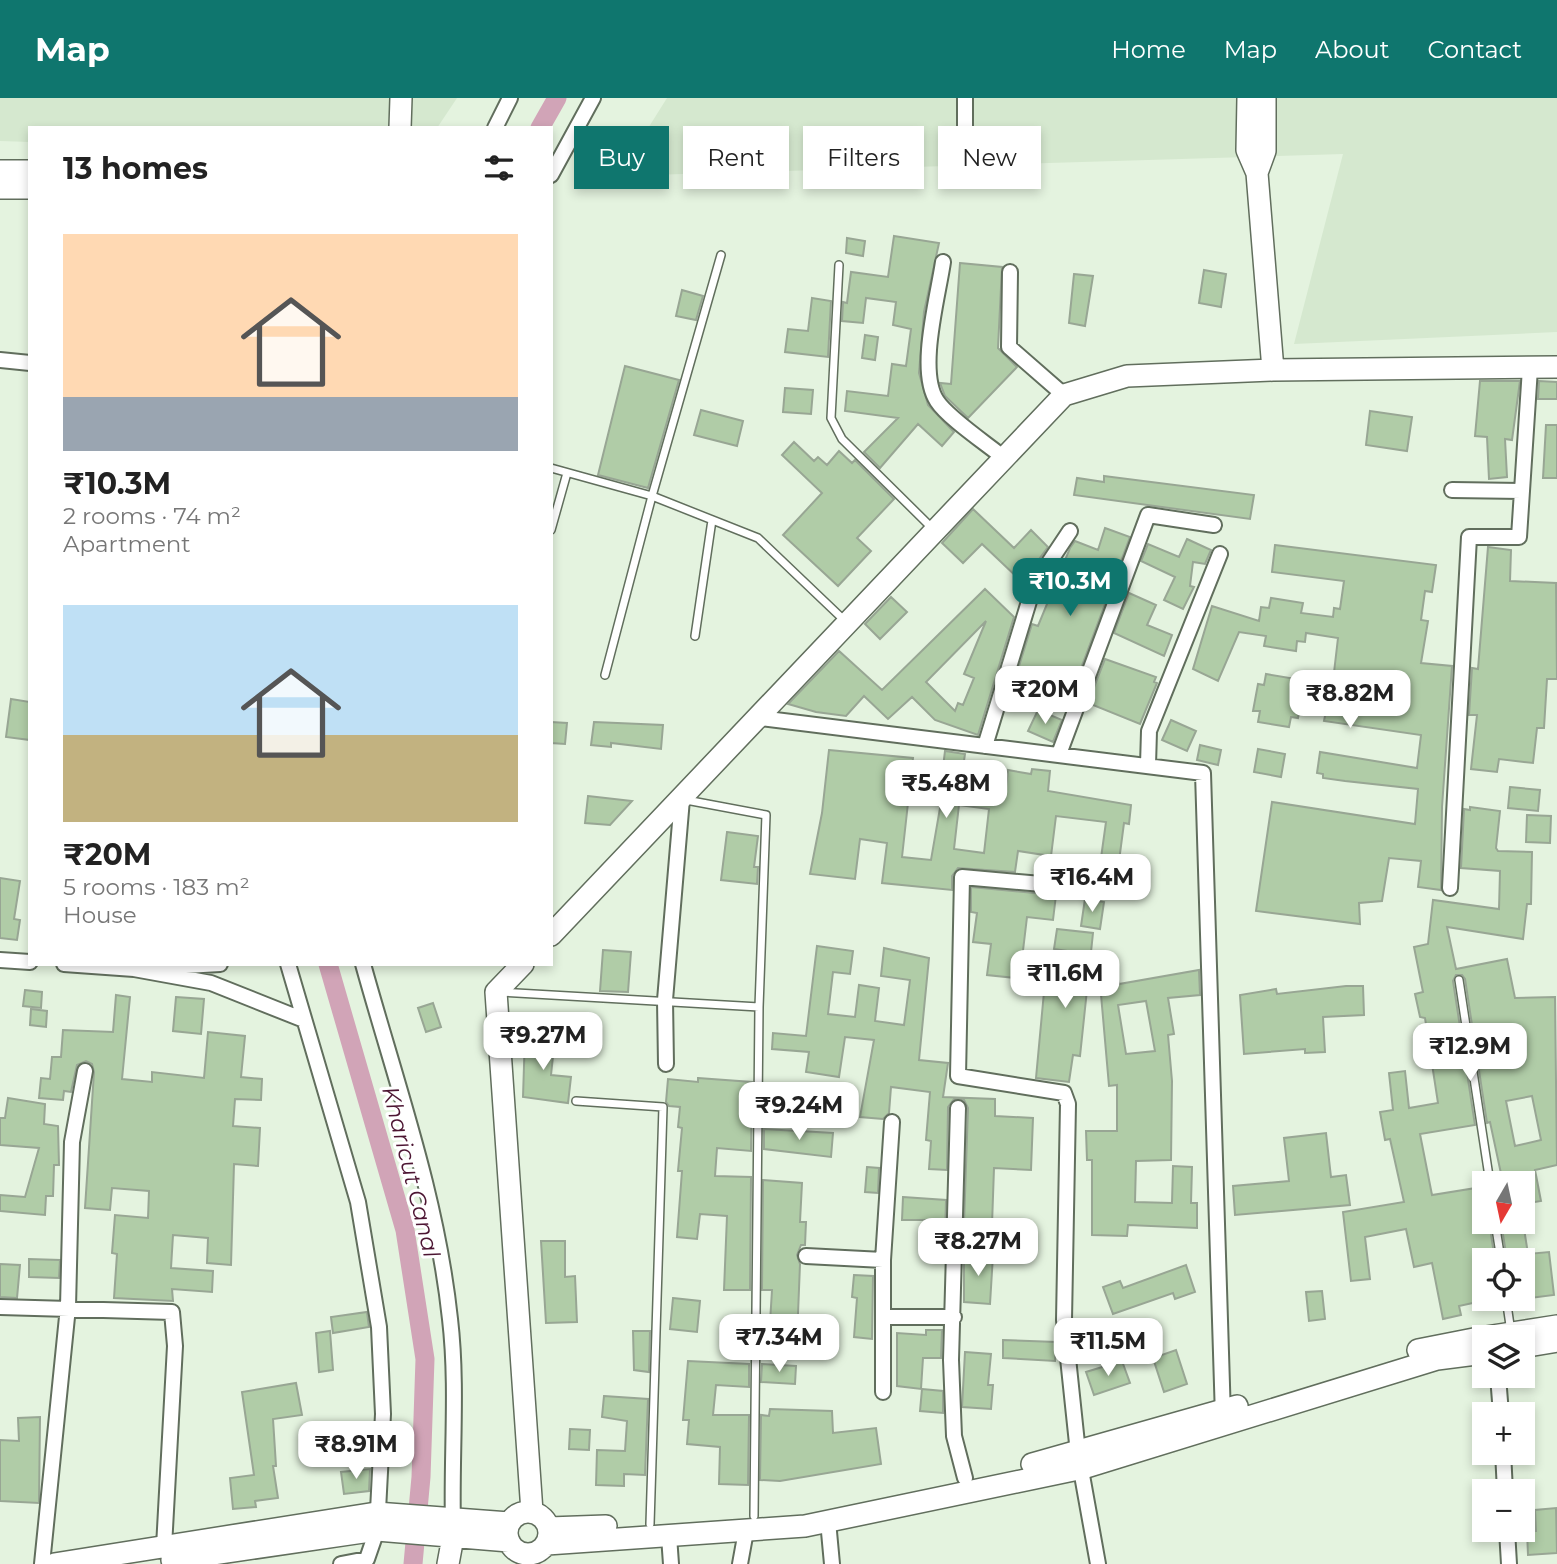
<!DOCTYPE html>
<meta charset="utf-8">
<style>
:root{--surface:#fff;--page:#f2f2f2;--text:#222;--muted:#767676;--accent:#0f766e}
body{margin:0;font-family:Montserrat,sans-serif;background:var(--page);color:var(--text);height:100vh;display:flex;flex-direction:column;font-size:26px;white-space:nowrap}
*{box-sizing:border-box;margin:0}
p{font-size:23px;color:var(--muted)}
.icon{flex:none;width:38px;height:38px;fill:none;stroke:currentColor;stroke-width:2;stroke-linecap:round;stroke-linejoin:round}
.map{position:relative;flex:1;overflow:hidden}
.panel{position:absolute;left:28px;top:28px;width:525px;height:840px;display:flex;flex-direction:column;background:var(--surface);border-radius:0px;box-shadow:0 4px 10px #0003}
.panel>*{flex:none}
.hud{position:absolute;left:574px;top:28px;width:665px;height:63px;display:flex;gap:14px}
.needle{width:46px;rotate:189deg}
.buttons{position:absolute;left:1472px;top:1073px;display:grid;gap:14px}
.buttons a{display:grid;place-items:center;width:63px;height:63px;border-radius:0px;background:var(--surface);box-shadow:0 4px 10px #0003;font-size:35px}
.price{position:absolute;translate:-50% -60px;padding:0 16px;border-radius:14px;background:#fff;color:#222;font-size:23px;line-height:46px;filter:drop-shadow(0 2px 4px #0008)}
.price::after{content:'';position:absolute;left:50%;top:42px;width:21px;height:16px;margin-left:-10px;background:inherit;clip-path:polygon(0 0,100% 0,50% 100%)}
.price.active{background:var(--accent);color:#fff}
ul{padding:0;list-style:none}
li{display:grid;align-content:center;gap:14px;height:371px;padding:0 35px}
li span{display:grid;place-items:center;height:217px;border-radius:0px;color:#555}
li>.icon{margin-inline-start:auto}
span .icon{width:126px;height:126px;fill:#fffc;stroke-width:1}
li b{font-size:30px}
h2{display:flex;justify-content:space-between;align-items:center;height:84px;padding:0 35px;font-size:30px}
.pill{padding:0 24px;border-radius:0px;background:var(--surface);box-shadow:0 4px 10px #0003;font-size:24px;line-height:63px}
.pill.active{background:var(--accent);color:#fff}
header{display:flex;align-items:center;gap:42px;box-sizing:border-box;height:98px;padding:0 35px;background:var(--accent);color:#fff}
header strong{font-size:33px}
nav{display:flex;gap:38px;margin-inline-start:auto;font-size:24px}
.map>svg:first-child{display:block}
.built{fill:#d5e8cf}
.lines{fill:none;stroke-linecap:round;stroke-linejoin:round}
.canal{stroke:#d1a4b7;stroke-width:19}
.building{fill:#b0cca7;stroke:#98a694;stroke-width:2;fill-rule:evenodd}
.lane-casing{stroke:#616e5d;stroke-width:10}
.street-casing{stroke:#616e5d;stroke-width:18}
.secondary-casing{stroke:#616e5d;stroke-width:24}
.lane{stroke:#fff;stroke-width:7}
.street{stroke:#fff;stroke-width:14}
.secondary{stroke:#fff;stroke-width:21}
.labels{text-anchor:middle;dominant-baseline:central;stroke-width:6;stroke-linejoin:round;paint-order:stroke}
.water-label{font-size:23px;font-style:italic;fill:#4c1532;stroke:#fff}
</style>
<header>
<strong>Map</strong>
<nav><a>Home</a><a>Map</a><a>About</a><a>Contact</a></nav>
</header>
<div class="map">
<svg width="1557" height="1466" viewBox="0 0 1557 1466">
<rect width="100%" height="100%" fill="#e4f3df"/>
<!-- built -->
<path class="built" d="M0,0H457L437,30H30V44L0,43Z
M667,0H1557V234L1294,246L1343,56L618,78Z"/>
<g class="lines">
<!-- canal -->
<path class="canal" d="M540,30L557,0
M328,866L405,1132L425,1261L421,1379L413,1466"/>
</g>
<!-- building -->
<path class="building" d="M894,138L939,145L924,214L919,275L928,307L954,334L942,348L918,326L880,370L864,354L898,320L845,313L847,293L888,298L892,266L906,268L911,231L893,227L896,204L866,200L863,225L842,223L843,204L847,205L851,174L888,179Z
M847,140L865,143L863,158L846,155Z
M960,165L1002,169L998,250L1017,269L968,320L945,298L940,285L951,286Z
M1204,172L1226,176L1221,209L1199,205Z
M1074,176L1093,178L1085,228L1069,225Z
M682,192L703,198L696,222L676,218Z
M812,200L831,203L828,259L785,254L788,231L808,233Z
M865,237L878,239L875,262L862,260Z
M625,268L679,282L648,390L598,377Z
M1480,283H1520L1512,342L1505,341L1507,379L1489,381L1487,339L1475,338Z
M1539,283L1557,284V301H1538Z
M785,290L813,292L811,316L783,314Z
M701,312L743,323L737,348L694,337Z
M1370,313L1412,319L1407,353L1366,347Z
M1546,327H1557V380H1543Z
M794,344L814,363L818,359L827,367L839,353L852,365L855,362L894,401L857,440L871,453L838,488L783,437L822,395L782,357Z
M1104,378L1254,397L1250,421L1074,397L1077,380L1104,384Z
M973,411L1014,450L1031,432L1048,449L1022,484L982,446L963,465L942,445Z
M1105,430L1130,439L1071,597L1043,585L1035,604L1011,594L1032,526L1038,528L1070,450L1075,443L1098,452Z
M1187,441L1211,452L1205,466L1193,464L1190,488L1194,489L1183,511L1164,502L1175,479L1141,463L1148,446L1179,459Z
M1275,447L1436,467L1432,494L1425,493L1421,522L1428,523L1421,565L1452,568L1442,709L1441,792L1418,789L1421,763L1389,760L1382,803L1359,805L1360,826L1256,813L1272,704L1415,726L1418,691L1345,683L1323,680V676L1317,675L1320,654L1417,670L1421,637L1324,623L1326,613L1300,609L1298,620L1291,619L1289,629L1258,624L1260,613H1253L1258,586L1264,587L1266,576L1296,581L1295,592L1323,596L1325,582L1333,583L1338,540L1306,535L1305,544L1297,543L1296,553L1264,548L1266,538L1239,534L1218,583L1193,571L1212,508L1259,523L1261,509L1269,510L1271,500L1303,505L1301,515L1333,519L1334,510L1340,511L1344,483L1272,474Z
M1488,449L1511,452L1510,483L1556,485L1557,581H1547L1544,630H1537L1533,665L1499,661L1497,674L1471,671L1477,617H1469L1472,570L1478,571Z
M985,491L1014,519L978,637L935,622L912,599L888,621L864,598L846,618L816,614L788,606L839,553L882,592ZM986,523L964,576L974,580L963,607L958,605L955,613L926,584Z
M1129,495L1156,507L1147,527L1172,537L1164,558L1114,535Z
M891,499L907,514L880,541L865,526Z
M1105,561L1156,579L1154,584L1157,585L1140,626L1088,605Z
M11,601L30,604V642L6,639Z
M1038,612L1062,622L1053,644L1028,633Z
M1171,622L1196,633L1187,653L1162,642Z
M551,624L567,625L565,646L551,645Z
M594,624L663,627L661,651L611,645V649L591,647Z
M1200,647L1221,652L1218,667L1197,662Z
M1258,651L1285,656L1281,679L1254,674Z
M829,652L913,660L902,759L931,762L944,687L941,686L945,653L965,656L961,683L1006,689L1008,672L1031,676L1032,671L1050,673L1048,693L1131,707L1129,726L1124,725L1119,763L1101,760L1106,724L1056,718L1051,758L1018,753L1015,774L958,770L952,778V792L882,785L887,745L860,741L855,781L810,776L822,715ZM959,707L989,711L984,755L954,751Z
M1510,689L1540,692L1538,713L1508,710Z
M588,698L632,703L610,727L585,725Z
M1470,709L1500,713L1496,750L1498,753L1532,754L1531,806H1527L1523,841L1447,829L1456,871L1507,861L1515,900L1555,899L1557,1067L1535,1072L1541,1103L1522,1106V1085H1503L1490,1024L1487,1025L1465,881L1462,877H1456L1453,883L1475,1027L1420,1036L1432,1097L1482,1089L1484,1124H1489L1495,1162H1484V1165L1475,1167L1482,1203L1459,1208L1461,1217L1443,1221L1432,1165L1414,1169L1406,1131L1365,1139L1370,1181L1351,1183L1343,1114L1404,1104L1390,1041L1385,1042L1380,1014L1393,1012L1389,975L1405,973L1409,1010L1438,1005L1425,920L1420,919L1415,896L1423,894L1414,849L1428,846L1433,802L1499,811L1500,773L1461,770L1464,711L1470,712ZM1532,998L1541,1042L1515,1048L1506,1003Z
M1527,717L1551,718L1550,745L1526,744Z
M727,734L758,738L754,769H758L757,786L721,782Z
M1047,760L1066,762L1064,778L1045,777Z
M0,780L20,783L14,821L20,822L17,842L0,840Z
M971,789L1056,797L1053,822L1027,819L1022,861L1035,863L1032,887L1015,884V880L987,877L991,846L973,844L977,815L971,814Z
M1085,801L1104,804L1100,831L1081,828Z
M1057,831L1093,835L1080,958L1073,957L1069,984L1036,980L1044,894L1062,896L1068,853L1054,851Z
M817,848L853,853L850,876L833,874L828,916L855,919L859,887L879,890L875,923L904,927L910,882L881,878L884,850L929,860L919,962L948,965L943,999L995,1001V1018L1033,1020L1031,1072L994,1070L992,1127L964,1126L968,1010L964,1002L954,1001L948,1009L947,1072L929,1071L931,1043L926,1042L930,994L891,989L889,1015L883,1021L860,1019L874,942L845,939L839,979L806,974L809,954L772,951L773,935L806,938Z
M603,852L631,854L628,894L600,893Z
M1199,872L1200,897L1168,900L1174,936L1168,937L1172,983L1171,1062L1136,1063L1135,1104L1172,1105L1173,1068L1192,1069L1191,1105H1197V1130L1128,1127L1127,1138L1092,1137V1062H1087L1086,1033H1117V987L1109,988L1100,885L1118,882L1119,886ZM1146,903L1155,953L1126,956L1118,907Z
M1346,888H1363L1364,917L1323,919L1325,954L1305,955V951L1244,956L1240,897L1276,891L1277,896Z
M25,892L42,894L41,910L23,908Z
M116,897L130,899L122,981L152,984V974L204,980L208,934L245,938L241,979L262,981L261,1002L235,1001L233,1028L260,1030L258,1068L234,1066L231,1167L207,1165L208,1140L173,1137L171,1170L213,1173L212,1194L172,1191L173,1203L114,1200L117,1156L112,1155L115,1117L148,1120L149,1093L112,1090L110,1112L85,1110L94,974L92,966L86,963L77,967L71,994L64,993L63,1002L39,1000L41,980L50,981L52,959H61L63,932L113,934Z
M176,899L204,901L201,936L173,933Z
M433,905L441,929L426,934L418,910Z
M31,911L47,913L46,929L30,927Z
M525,937L555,940L551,977L571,979L568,1005L523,999Z
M698,980L752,984L751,1053L717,1050L715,1078L751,1079L750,1192H724L727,1118L700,1116L697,1141L677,1139L682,1073H678L682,1030L678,1029L680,1009L669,1008L666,1004L668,981L698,984Z
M8,1000L45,1006L44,1026L58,1028L59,1067H54L53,1098H46L45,1117L0,1113V1097L25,1099L39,1050L0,1047V1020H5Z
M764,1031L833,1035L831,1059L764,1051Z
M1326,1035L1331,1079L1346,1077L1350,1107L1235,1117L1233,1088L1289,1083L1284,1040Z
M867,1069L879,1070L878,1095L865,1094Z
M763,1082L802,1085L800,1124H806L805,1147H801L797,1157L800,1166L797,1241H769L772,1192H762Z
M903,1099L946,1102L945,1139L928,1138L929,1122H902Z
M1501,1124H1523L1528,1156L1549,1154L1554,1197L1522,1201V1162H1507Z
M541,1143H565V1179L575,1178L577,1224L546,1225Z
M964,1155L993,1157L990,1206L964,1204Z
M29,1161L60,1162L59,1180L29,1179Z
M0,1166L20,1167L17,1200L0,1199Z
M1186,1167L1195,1194L1175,1201L1173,1195L1113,1216L1103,1189L1120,1183L1123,1190Z
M854,1177L873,1178L872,1241L854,1239L857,1200L852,1199Z
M1322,1193L1325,1221L1309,1223L1306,1194Z
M673,1200L700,1203L697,1234L670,1231Z
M367,1214L369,1229L333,1235L331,1219Z
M1118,1228L1125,1248L1112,1252L1105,1232Z
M926,1232H942L941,1260H923L921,1291L897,1288V1235L926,1237Z
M330,1233L333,1272L319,1274L316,1235Z
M633,1233H650L649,1274L634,1272Z
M1003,1242L1056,1244L1055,1263L1003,1260Z
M1176,1252L1187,1286L1164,1294L1153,1260Z
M965,1254L991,1256L988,1287H993L991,1311L962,1309Z
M688,1263L749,1266V1289L716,1287L713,1317H749L748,1387L719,1386L720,1349L687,1346L689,1322H683Z
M1122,1263L1130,1285L1094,1297L1086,1274Z
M762,1266L796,1268L795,1286L761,1284Z
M296,1285L302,1317L273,1321L276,1368H273L278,1400L255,1403L256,1409L233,1411L230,1380L254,1377L242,1294Z
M922,1291L943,1293V1315L920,1313Z
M604,1298L648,1301L645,1377L624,1376V1388L596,1387L597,1352L625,1353L627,1323L602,1319Z
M770,1311L832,1313L833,1335L876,1330L881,1366L780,1383L760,1382L761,1317L769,1318Z
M40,1319L39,1405L0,1403V1342L19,1343L18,1320Z
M570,1331L590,1332L589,1352L569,1351Z
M370,1371L369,1393L344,1396L341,1374Z
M1556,1410L1557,1455L1528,1457L1527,1433H1536L1535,1412Z"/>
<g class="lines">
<!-- lane casing -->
<g class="lane-casing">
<path id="lane" d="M839,167L831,320L842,341L932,430
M551,370L652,398L721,157
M551,432L567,375
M695,538L712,422
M605,577L652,398L758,440L845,523
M686,702L766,717L759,909L754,1418
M1459,882L1490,1085
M501,894L759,909
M576,1003L663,1009L650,1426
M1495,1124L1501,1162
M1506,1200L1511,1234"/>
</g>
<!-- street casing -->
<g class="street-casing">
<path id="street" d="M495,30L510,0
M965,36V0
M551,77L593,0
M943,164C938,199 917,273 937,303C948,320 987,346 1004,360
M1010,174L1009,249L1064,297
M0,262L30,265
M1452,392L1522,393
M760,620L1203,675L1223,1319
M985,648L1034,487L1070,433
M1059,656L1148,417L1214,427
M1148,667L1149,633L1220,456
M1450,790L1469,439H1519L1530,270
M0,862L30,864
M64,866L134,871L220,866
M288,866L358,1104L379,1229L383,1316L377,1432L367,1461L341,1466
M363,866C396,985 437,1098 450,1221C458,1289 451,1359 453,1427
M134,871L211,885L304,922
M666,966L665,902L682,701
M958,1010L951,1262L954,1338L965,1380
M806,1158L883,1162
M0,1209L172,1214L175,1248L164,1449
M883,1219H954
M1498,1278L1501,1316
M883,1294V1162L892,1024
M1503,1354L1505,1393
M828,1423L832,1466
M1507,1432L1509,1466
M669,1438L671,1466
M42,1466L68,1209L72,1044L85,973
M740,1466L746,1433
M1098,1466L1078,1355L1064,1222L1068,1006L1064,995L958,978L962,779L1110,792"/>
</g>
<!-- secondary casing -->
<g class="secondary-casing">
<path id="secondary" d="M1248,0L1247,52L1257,75L1273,272
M400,30L401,0
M0,73H30
M1257,75L1265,53V0
M0,90H30
M551,837L1064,297L1127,278L1273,272L1557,269
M523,866L496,894L532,1414
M1486,1239L1557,1228
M1522,1249L1557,1243
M1418,1252L1484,1239
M1032,1366L1237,1308
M507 1435a21 21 0 1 1 42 0a21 21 0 1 1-42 0Z
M549,1430L606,1428
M547,1446L805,1428L1083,1370L1437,1261L1484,1255
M172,1462L377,1432L509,1443
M54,1466L376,1415L509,1425
M448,1466L453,1439"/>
</g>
<!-- lane -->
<use href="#lane" class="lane"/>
<!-- street -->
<use href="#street" class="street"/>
<!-- secondary -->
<use href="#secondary" class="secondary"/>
</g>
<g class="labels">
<!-- water labels -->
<g class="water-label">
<text transform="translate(411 1074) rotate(76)">Kharicut Canal</text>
</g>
</g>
</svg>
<div class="buttons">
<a><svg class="needle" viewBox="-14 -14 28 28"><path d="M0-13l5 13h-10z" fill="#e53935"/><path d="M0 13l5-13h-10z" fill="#767676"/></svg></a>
<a><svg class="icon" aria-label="locate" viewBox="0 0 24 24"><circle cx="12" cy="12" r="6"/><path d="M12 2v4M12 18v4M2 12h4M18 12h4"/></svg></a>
<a><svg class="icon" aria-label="layers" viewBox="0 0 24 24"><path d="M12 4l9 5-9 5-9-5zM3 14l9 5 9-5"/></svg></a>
<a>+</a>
<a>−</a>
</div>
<b class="price active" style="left:1070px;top:520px">₹10.3M</b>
<b class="price" style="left:1045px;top:628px">₹20M</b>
<b class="price" style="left:1350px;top:632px">₹8.82M</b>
<b class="price" style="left:946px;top:722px">₹5.48M</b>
<b class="price" style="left:1092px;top:816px">₹16.4M</b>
<b class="price" style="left:1065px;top:912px">₹11.6M</b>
<b class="price" style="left:543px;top:974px">₹9.27M</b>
<b class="price" style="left:1470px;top:985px">₹12.9M</b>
<b class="price" style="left:799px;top:1044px">₹9.24M</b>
<b class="price" style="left:978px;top:1180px">₹8.27M</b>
<b class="price" style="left:779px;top:1276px">₹7.34M</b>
<b class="price" style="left:1108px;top:1280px">₹11.5M</b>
<b class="price" style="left:356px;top:1383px">₹8.91M</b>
<div class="hud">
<a class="pill active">Buy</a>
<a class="pill">Rent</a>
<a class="pill">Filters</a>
<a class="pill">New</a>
</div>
<section class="panel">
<h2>13 homes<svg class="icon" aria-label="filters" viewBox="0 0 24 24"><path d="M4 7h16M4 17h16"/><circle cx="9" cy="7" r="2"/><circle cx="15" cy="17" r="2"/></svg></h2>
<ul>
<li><span style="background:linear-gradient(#ffd9b3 75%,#9aa5b1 0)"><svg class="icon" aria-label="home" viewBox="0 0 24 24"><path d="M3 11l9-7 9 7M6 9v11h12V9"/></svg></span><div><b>₹10.3M</b><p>2 rooms · 74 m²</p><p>Apartment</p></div></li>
<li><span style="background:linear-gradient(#bfe0f5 60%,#c2b280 0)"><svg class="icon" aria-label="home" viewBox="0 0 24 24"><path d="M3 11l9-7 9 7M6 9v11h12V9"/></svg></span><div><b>₹20M</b><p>5 rooms · 183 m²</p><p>House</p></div></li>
</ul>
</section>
</div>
